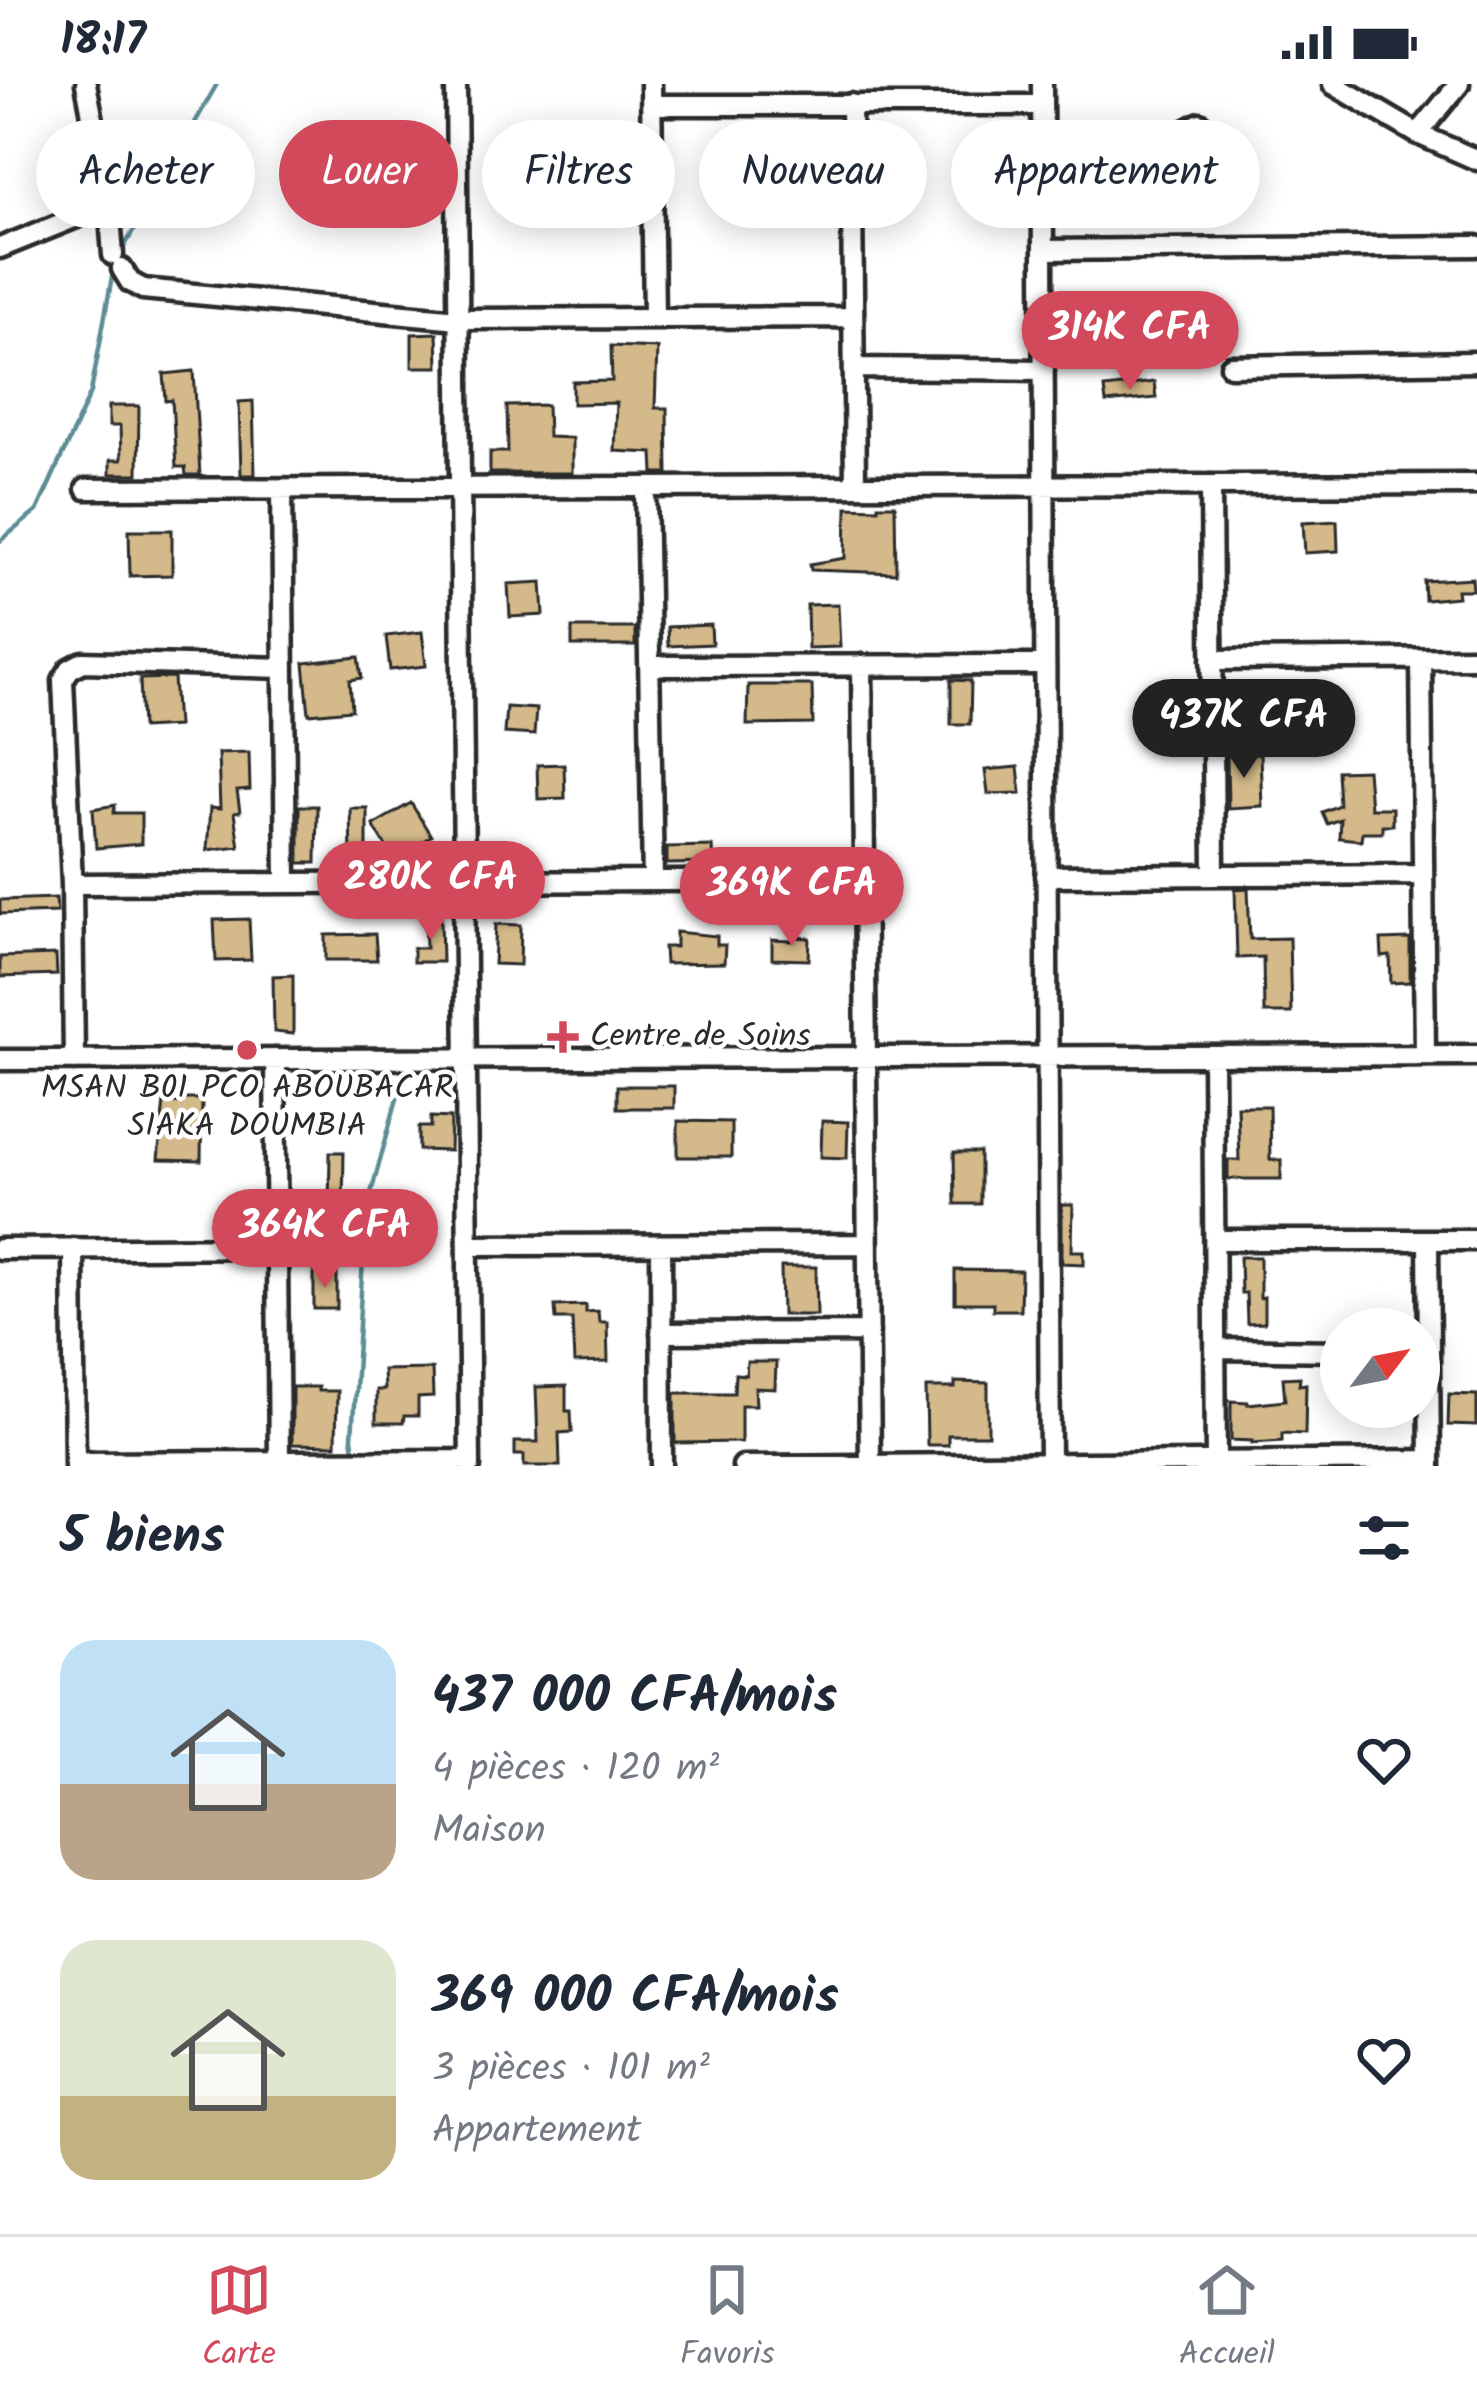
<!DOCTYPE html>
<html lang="fr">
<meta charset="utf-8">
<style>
:root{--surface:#fff;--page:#f2f2f3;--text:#1f2937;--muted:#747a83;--line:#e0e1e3;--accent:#d1495b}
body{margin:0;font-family:Kalam,sans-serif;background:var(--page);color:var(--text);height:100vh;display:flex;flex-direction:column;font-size:45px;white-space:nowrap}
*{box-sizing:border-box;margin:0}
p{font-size:39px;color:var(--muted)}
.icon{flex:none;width:66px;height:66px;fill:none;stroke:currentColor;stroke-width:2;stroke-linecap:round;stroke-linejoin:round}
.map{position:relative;height:1382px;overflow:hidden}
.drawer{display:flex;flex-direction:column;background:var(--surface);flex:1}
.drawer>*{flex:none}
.top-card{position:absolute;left:36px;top:36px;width:1407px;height:108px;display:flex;gap:24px}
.needle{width:78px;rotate:58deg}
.fabs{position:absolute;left:1320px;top:1224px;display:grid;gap:24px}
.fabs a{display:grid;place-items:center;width:120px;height:120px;border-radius:50%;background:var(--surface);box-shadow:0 6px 30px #0003;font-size:60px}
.price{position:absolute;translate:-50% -102px;padding:0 27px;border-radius:42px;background:var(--accent);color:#fff;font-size:39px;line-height:78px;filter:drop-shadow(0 3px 6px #0008)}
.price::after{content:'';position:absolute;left:50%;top:72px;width:36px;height:27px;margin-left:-18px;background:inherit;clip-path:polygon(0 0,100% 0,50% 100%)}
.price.on{background:#222;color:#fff}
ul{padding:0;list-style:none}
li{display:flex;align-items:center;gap:36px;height:300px;padding:0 60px}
li span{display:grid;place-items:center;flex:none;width:336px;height:240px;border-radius:36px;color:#555}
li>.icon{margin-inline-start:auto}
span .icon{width:144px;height:144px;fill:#fffc;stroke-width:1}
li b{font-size:51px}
h2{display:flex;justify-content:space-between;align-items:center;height:144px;padding:0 60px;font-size:51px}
.pill{padding:0 42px;border-radius:54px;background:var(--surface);box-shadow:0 6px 30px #0003;font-size:42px;line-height:108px}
.pill.on{background:var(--accent);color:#fff}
.status{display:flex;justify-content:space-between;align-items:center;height:84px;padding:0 60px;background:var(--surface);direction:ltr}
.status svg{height:33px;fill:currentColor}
.tab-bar{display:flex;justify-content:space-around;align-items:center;height:168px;border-top:3px solid var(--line);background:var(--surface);font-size:33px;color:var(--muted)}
.tab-bar a{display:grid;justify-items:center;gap:6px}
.tab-bar .on{color:var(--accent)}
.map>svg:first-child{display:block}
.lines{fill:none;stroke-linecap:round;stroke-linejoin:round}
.stream{stroke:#5d8c95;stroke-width:4.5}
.building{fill:#d4ba8a;stroke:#2b2b2b;stroke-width:3}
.street-casing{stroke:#2b2b2b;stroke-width:27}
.street{stroke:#fff;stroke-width:18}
.poi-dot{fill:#d1495b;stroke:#fff;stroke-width:4.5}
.labels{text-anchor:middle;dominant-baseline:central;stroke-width:9;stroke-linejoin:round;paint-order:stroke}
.poi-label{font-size:33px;fill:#2b2b2b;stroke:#fff;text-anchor:start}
</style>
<div class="status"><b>18:17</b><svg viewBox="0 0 49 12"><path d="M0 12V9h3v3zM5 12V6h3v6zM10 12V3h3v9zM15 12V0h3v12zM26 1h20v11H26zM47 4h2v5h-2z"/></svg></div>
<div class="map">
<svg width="1477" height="1382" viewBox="0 0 1477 1382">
<rect width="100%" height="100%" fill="#fff"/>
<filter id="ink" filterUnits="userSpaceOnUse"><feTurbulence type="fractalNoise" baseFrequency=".00833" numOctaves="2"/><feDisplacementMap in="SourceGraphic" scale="24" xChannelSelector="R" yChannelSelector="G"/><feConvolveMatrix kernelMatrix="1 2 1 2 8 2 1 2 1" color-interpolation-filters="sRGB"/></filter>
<g filter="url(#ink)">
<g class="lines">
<!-- stream -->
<path class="stream" d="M119,172L217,0
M0,457L37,427L91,308L114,182
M355,1371L352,1354L366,1127L400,1004"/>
</g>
<!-- building -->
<path class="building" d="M437,249L438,283H412V250Z
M611,262L657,264L655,324H667L668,389H654L653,369L614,367L616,319L573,320V298L612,297Z
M194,287L200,391H186L185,383H176L172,316L166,317L164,290Z
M1154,298L1156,314L1106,319L1104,304Z
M253,317L255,391H241L239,318Z
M547,321L548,353L572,354V389H490V368H508L507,322Z
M109,322H139L138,390H110V376H121L120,342H109Z
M878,421H895L896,489L811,486L810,480L846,474L847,423L878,424Z
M1337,436L1338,467L1305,469L1303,438Z
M129,446H172V491L130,492Z
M1472,494L1473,506H1457L1458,513L1425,516L1424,497Z
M542,498L544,531L510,533L508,500Z
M838,520L840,563L808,564L807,521Z
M711,541L712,560L668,562L667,543Z
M572,544H635V562H572Z
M422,548L426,582L390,586L386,552Z
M359,573L362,594L350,596L352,626L309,630L304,579Z
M174,594L177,642L142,644L140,595Z
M951,596L971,597L970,640H951Z
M748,601H812L813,640L747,641Z
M506,623L536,625L534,651L504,649Z
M249,668L250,706L237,707L240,728L234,729L239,762L207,766L210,724L220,725L218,669Z
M1260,670L1262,722L1228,724L1227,671Z
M564,680L565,714L538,715L537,681Z
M1018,683L1021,709L988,710L985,686Z
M1367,686L1370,724H1392V741H1382V748H1362L1361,756L1339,754L1340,735L1327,740L1322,728L1339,721L1337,687Z
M411,719L431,752L394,775L373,741Z
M115,721L114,729H141V760L96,764L93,725Z
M299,722H317L316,779H299Z
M350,724H367V775H351Z
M712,762L713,779L667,780V763Z
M1248,804L1250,855L1289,854L1291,929H1264L1263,873L1237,874L1235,805Z
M56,814L57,828L0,830V816Z
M425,833H441L442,878H413V864H426Z
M249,835L251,876L216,877L214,836Z
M496,840L521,841L520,881L494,880Z
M676,848L717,852V861H725L724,879L665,880L664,863H676Z
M375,850L377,876H326V851Z
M793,853L810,854L809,876L772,875V856L792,857Z
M1410,855V898L1391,899L1390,872L1382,873L1381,856Z
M56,871L57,891L0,893V873Z
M293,891V950L274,948L273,892Z
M617,1002H674V1024H617Z
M182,1015H202L201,1077L158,1076L164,1017L182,1019Z
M1237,1022H1269L1270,1076H1281V1095H1228V1076H1239Z
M431,1033L451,1034L450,1067L419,1066V1043H431Z
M678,1037L731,1038V1073H678Z
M822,1037L848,1038L847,1074L821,1073Z
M330,1068H344L343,1123H329Z
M954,1069H980V1120H955Z
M1062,1121H1073L1072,1167H1084V1180L1062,1179Z
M1240,1173H1260V1214L1264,1213V1239L1247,1240L1246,1209H1241Z
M781,1183H816L817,1231H782Z
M955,1186L1021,1187L1020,1226H993V1219H955Z
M314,1188L337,1189V1225H314Z
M586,1221V1228L598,1227L599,1238H607L608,1278L574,1279L572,1235H556L555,1222Z
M747,1278H776L775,1305L755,1304L756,1321H741V1358L675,1359V1309H734L735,1290L746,1291Z
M432,1285L433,1313L418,1314V1332H404L403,1339H376V1306H384L383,1286Z
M1300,1293L1299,1301L1306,1300L1305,1350L1282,1349V1357L1252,1359V1357L1231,1356V1317L1248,1318V1320L1285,1316L1283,1294Z
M955,1298L988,1299V1351H948V1361H927L926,1304H955Z
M566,1302V1327H571L572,1348L559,1349L560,1382H524V1371H515V1358H538L536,1303Z
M292,1303H318V1307H337L336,1361L292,1360Z
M1449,1310L1477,1311V1342L1448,1341Z"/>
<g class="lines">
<!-- street casing -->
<g class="street-casing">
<path id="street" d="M86,0L109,120L113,171
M456,0L470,1382
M651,0L654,234
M1042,0L1050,1382
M1333,0L1418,50L1477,76
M851,20L855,402
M652,21H1042
M1418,50L1459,0
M1043,123L1200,39
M0,164L109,120
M1043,166L1477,162
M122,185L130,198L143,205L458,235L853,233
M1231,282L1477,278
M854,284L1044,286
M1211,401L1214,791
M646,403L653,797
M86,405L1477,400
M282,405L286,799
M1421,575L1425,971
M1212,576L1477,574
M862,581L870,1381
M650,582L1045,581
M1046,792L1423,790
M72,800L865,796
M1213,972L1216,1378
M275,975L279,1377
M0,976L1477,971
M74,976L72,800L63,596L70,585L83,578L284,584
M1215,1156H1477
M1428,1156L1430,1382
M468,1161L868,1160
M661,1161L662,1382
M73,1164L75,1382
M0,1165L277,1163
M661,1249L869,1248
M1215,1265L1341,1267
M75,1378L470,1376
M743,1382L1430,1376"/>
</g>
<!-- street -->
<use href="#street" class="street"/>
</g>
</g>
<!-- markers -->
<g class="poi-dot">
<path d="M557 935h12v12h12v12h-12v12h-12v-12h-12v-12h12z"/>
<circle cx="247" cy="966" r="12"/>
</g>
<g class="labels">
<!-- poi labels -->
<g class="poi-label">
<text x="590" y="953">Centre de Soins</text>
<text x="247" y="1005" text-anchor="middle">MSAN B01 PCO ABOUBACAR<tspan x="247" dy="38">SIAKA DOUMBIA</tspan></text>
</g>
</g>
</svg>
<div class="fabs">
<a><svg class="needle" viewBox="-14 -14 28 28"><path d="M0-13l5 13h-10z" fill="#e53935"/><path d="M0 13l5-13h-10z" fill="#747a83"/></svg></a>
</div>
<b class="price" style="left:1130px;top:309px">314K CFA</b>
<b class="price on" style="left:1244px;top:697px">437K CFA</b>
<b class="price" style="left:431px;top:859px">280K CFA</b>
<b class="price" style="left:792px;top:865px">369K CFA</b>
<b class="price" style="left:325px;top:1207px">364K CFA</b>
<div class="top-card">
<a class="pill">Acheter</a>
<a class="pill on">Louer</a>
<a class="pill">Filtres</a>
<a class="pill">Nouveau</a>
<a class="pill">Appartement</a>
</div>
</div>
<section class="drawer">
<h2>5 biens<svg class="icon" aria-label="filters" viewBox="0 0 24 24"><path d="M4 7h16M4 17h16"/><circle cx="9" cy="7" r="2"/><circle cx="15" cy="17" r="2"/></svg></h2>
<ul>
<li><span style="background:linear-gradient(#bfe0f5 60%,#b9a48a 0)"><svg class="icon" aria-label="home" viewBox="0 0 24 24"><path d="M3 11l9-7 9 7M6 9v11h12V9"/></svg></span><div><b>437 000 CFA/mois</b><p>4 pièces · 120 m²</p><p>Maison</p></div><svg class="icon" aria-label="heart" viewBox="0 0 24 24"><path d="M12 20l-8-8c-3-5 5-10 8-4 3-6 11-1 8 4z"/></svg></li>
<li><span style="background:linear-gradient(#dfe7d0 65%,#c2b280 0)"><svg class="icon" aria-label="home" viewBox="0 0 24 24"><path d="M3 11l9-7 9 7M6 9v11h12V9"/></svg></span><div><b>369 000 CFA/mois</b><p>3 pièces · 101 m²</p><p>Appartement</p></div><svg class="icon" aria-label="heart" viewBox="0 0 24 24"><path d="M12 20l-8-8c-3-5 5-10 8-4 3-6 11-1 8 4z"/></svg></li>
</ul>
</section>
<nav class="tab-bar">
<a class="on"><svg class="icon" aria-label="map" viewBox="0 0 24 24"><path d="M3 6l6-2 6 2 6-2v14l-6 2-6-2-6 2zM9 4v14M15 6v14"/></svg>Carte</a>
<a><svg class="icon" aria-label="saved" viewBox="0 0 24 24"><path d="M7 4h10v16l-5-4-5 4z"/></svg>Favoris</a>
<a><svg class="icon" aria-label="home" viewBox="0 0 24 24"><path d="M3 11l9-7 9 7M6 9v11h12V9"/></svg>Accueil</a>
</nav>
